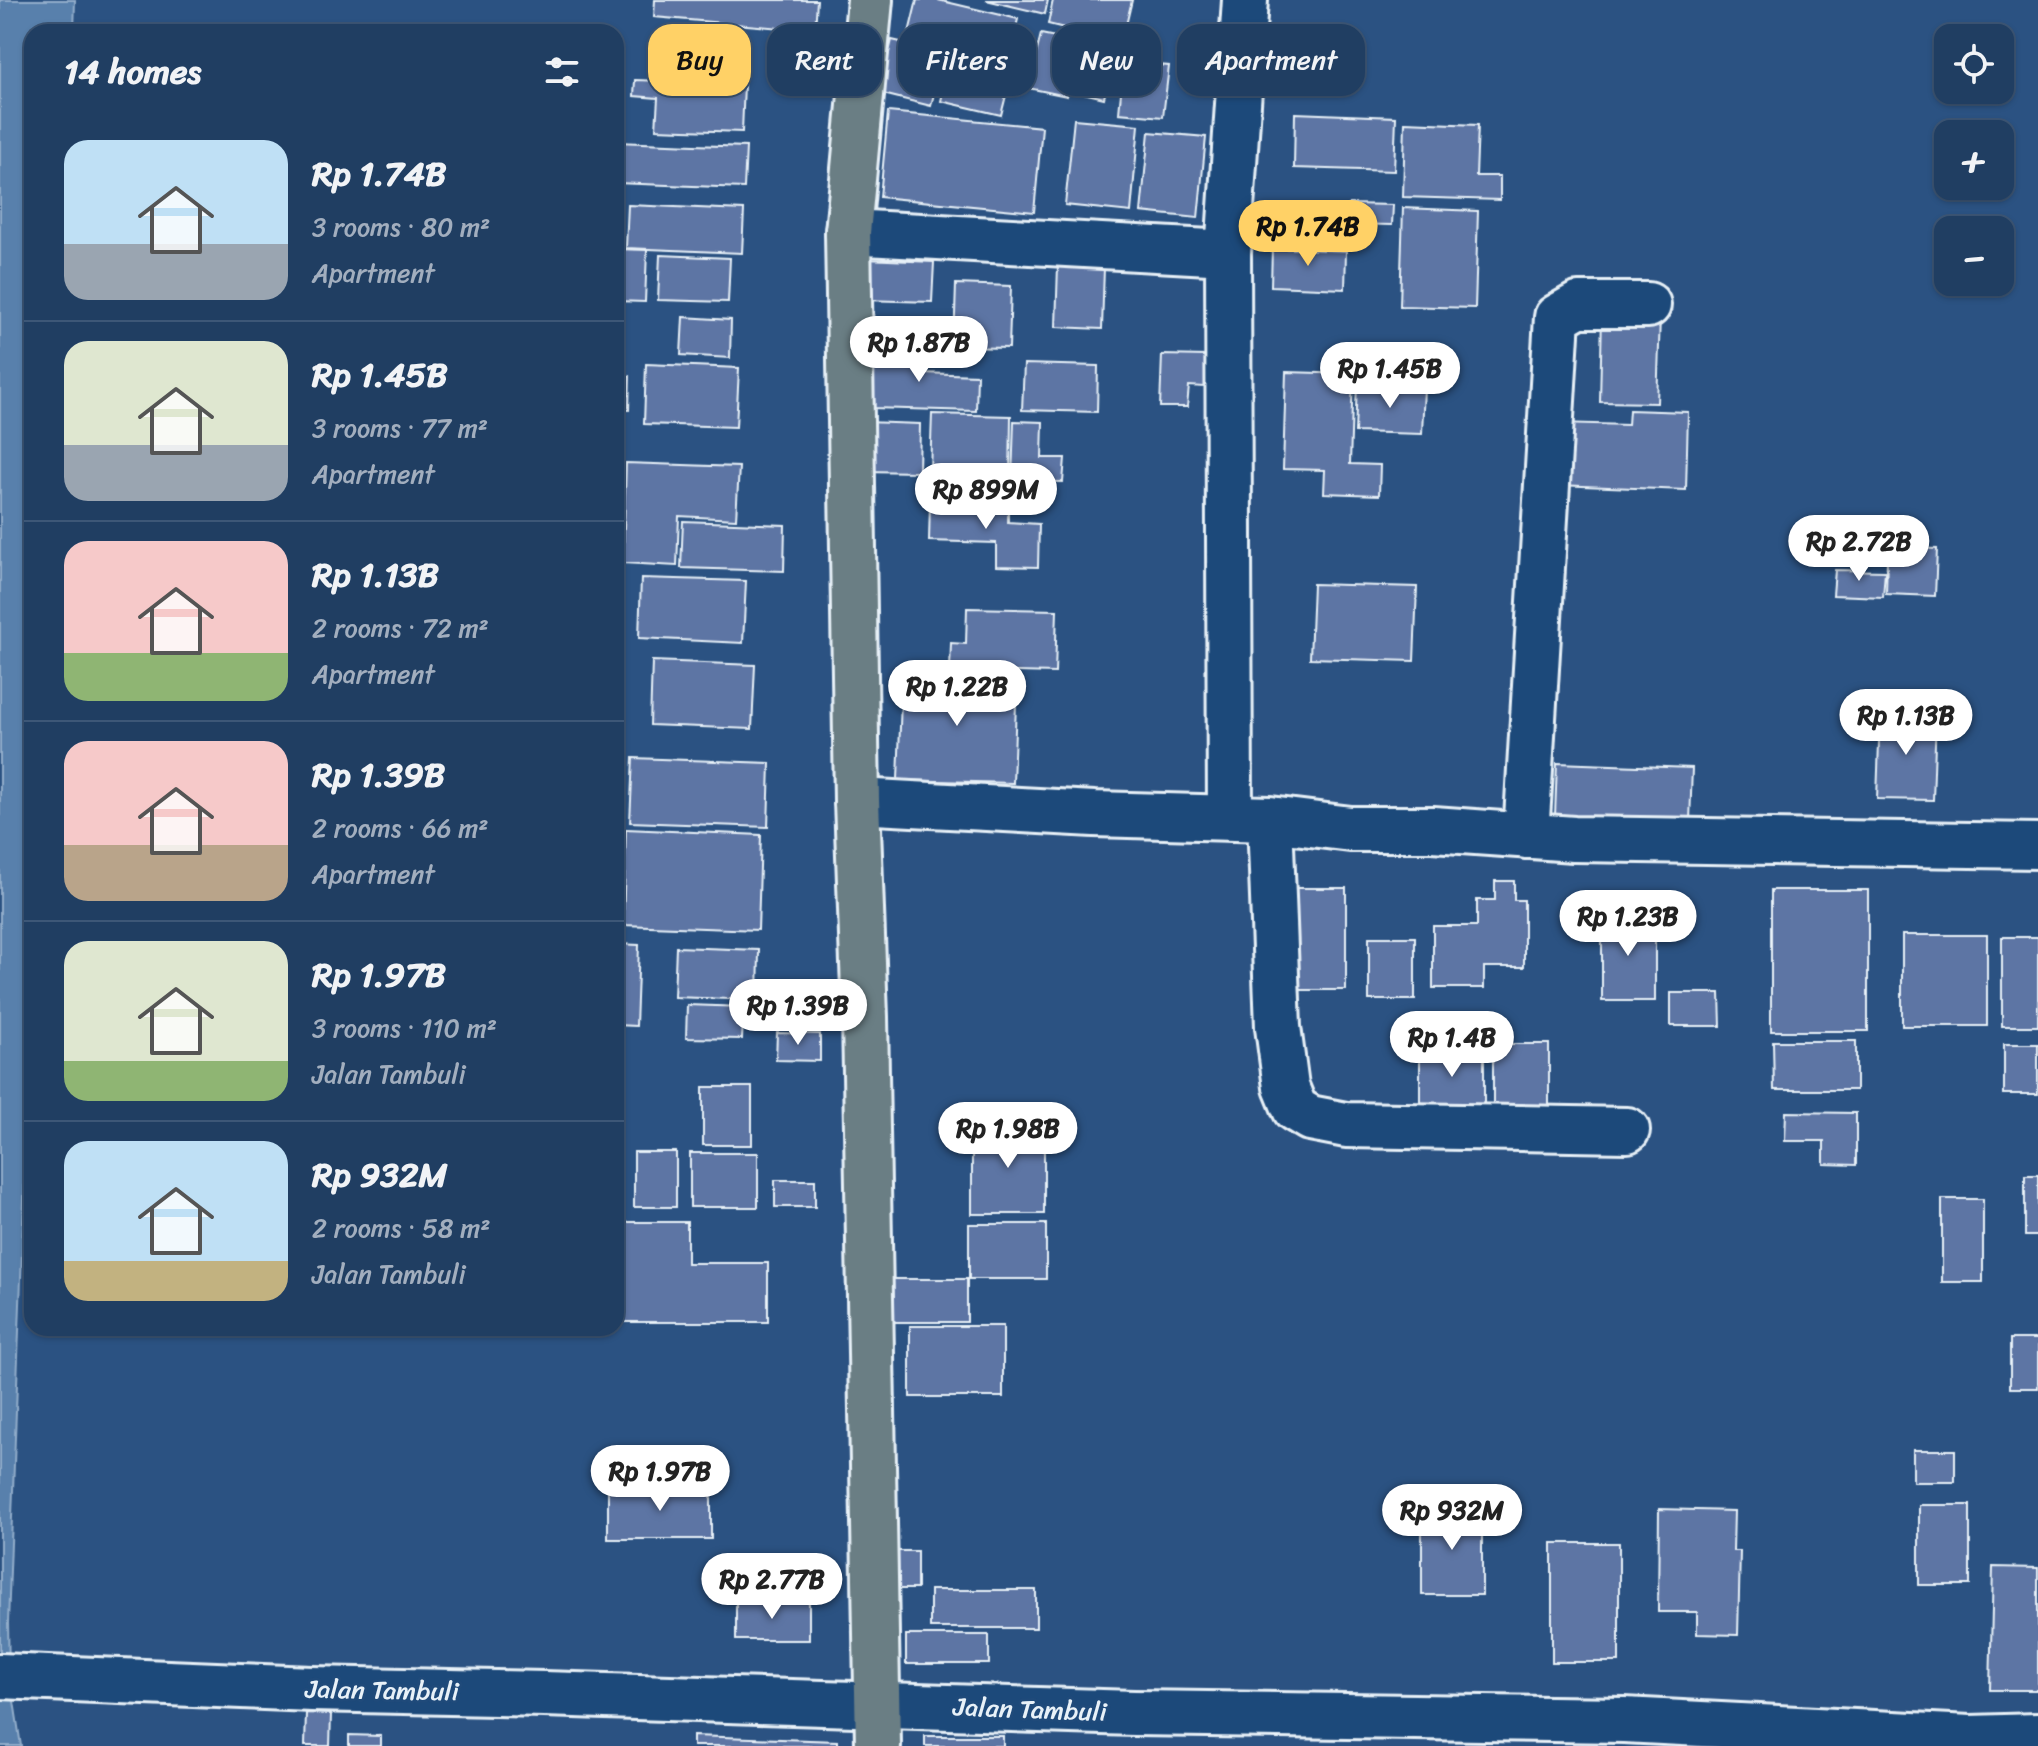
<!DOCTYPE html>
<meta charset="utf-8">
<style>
:root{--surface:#203e62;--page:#284568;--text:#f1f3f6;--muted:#a2aebe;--line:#3d5777;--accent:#ffd166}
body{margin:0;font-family:Sriracha,sans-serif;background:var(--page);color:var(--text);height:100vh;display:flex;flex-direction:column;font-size:30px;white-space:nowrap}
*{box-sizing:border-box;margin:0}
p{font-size:26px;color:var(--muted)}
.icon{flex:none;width:44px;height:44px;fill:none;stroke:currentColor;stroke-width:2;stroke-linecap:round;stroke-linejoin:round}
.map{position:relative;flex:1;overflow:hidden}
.sheet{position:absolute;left:24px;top:24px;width:600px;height:1312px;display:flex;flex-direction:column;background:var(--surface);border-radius:24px;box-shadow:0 2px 6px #0004,0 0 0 2px var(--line)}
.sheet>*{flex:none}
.hud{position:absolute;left:648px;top:24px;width:760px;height:72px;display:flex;gap:16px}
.tools{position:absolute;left:1934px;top:24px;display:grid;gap:16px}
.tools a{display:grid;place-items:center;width:80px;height:80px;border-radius:16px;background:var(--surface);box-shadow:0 2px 6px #0004,0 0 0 2px var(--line);font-size:40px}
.price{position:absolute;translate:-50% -68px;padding:0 18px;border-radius:28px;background:#fff;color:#222;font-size:26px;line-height:52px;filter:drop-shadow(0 2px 4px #0008)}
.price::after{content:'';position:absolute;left:50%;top:48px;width:24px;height:18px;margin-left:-12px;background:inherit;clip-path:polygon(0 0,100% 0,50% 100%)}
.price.active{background:var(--accent);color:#111}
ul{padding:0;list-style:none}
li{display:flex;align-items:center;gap:24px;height:200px;padding:0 40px}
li+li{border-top:2px solid var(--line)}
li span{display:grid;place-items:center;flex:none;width:224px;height:160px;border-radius:24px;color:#555}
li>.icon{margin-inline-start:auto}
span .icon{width:96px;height:96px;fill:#fffc;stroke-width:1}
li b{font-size:34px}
h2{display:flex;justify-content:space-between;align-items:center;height:96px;padding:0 40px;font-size:34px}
.chip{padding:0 28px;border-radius:24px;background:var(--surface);box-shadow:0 2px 6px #0004,0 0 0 2px var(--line);font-size:28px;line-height:72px}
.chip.active{background:var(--accent);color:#111}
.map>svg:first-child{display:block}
.water{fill:#5880ac;stroke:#92adca;stroke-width:2}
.building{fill:#5d74a4;stroke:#e8f1f8;stroke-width:2}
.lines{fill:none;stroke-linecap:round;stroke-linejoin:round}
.minor-casing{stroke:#e8f1f8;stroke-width:50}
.major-casing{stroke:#e8f1f8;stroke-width:50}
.minor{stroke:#1f4a7a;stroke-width:44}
.major{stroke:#6b7e84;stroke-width:44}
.labels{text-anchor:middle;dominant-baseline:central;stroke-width:6;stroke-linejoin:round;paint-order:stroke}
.street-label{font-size:26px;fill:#e8f1f8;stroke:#1f4a7a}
</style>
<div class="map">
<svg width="2038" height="1746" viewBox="0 0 2038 1746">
<rect width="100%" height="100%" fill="#2b5282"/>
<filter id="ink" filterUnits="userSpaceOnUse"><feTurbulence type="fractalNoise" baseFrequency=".0125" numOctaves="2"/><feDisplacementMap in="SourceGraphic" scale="16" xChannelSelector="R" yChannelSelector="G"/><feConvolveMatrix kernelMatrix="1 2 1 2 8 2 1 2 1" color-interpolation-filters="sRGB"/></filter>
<g filter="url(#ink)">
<!-- water -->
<path class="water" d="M0,0H75L74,32H32V986L8,1623L9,1669L21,1746H0Z"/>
<!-- building -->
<path class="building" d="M655,0H817L815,31L654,17Z
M917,0H938L1018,19L1008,61L908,37Z
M986,0H1048L1045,14Z
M1053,0H1132L1122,42L1048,24Z
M1041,34L1080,42L1067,96L1028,88Z
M892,40L944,52L931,106L879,93Z
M1086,46L1115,52L1104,98L1075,91Z
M952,54L1013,68L1001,115L941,101Z
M1124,62L1169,66L1163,117L1119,113Z
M635,80L744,84L742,132L656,129L658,98L634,96Z
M888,112L1042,127L1034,212L880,197Z
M1295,113L1396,117L1394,171L1294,168Z
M1074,119L1139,125L1131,212L1065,205Z
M1405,122L1478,125L1476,176H1500V200L1403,197Z
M1149,132L1206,137L1198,218L1141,212Z
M616,142L746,147L744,188L616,183Z
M1349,204L1393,205L1392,225L1348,224Z
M628,205L744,210L742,253L626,248Z
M1403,208L1478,211L1475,308L1400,306Z
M1272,248L1346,251L1345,289L1271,286Z
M616,249L647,250L645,302L616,301Z
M660,255L730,258L728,302L658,300Z
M865,259L934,262L932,302L863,300Z
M1058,265L1104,267L1102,329L1056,327Z
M956,284L1011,286L1009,348L954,347Z
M1602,315L1660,317L1657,403L1600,402Z
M683,317L731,320L730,358L681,355Z
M875,347L923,349V373L977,375L976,411L873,408Z
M1162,355L1206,356L1205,387L1189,386L1187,407H1160Z
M646,364L739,368L736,427L644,424Z
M1024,364L1098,366L1097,412L1022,410Z
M1286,372L1353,374L1350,464L1380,465L1379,495L1324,493L1325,470L1283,469Z
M616,376H630L629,410L616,409Z
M1357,385L1424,387L1422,434L1355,432Z
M1629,410L1688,412L1686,490L1557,485L1559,423L1628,425Z
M932,414L1011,416L1010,474L930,471Z
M1014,421L1043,422L1042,458H1065L1063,482L1012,481Z
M865,422L920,424L919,472L864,471Z
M626,463L739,467L736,519L679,516L677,566L623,563Z
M930,502L1008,505V522L1039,524L1038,567L996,566V543L929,541Z
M683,521L785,525L784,571L681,568Z
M1904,548L1937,549L1935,596L1886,594L1887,559H1904Z
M1835,570L1885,571L1883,597L1833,595Z
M641,578L746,581L743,643L639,638Z
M1313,584L1417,587L1414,661L1310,658Z
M967,608L1057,610L1055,673L950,670L951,643L966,644Z
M652,661L755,665L752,729L650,725Z
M902,673L1017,677L1013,783L898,780Z
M1880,713L1936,715L1933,800L1877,799Z
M633,758L770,763L768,827L630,822Z
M1557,763L1692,768L1690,821L1555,816Z
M626,829L761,835L758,930L623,925Z
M1495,881H1514V900H1524V967H1484V988H1433V926H1477V900H1495Z
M1288,888H1346V990H1288Z
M1771,890H1868V1031H1771Z
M1602,916H1655V1001H1602Z
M1902,935H1987V1026H1902Z
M1369,937H1415V1000H1369Z
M2002,937H2038V1026H2002Z
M616,944L639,945L636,1026L616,1025Z
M676,947L759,950L758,1000L674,997Z
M1671,993H1720L1721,1026H1671Z
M687,1005L744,1007L742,1039L686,1038Z
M777,1033L820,1034V1061L776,1060Z
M1420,1036H1484V1122H1420Z
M1773,1041H1856V1090H1774Z
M1493,1044H1549V1114H1493Z
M2004,1044H2038V1094H2004Z
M703,1087H752V1145H703Z
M1786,1112L1856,1113V1165L1824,1164V1141H1785Z
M972,1126H1044V1214H972Z
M634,1152H676V1207H634Z
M690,1153H758V1207H690Z
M2025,1175H2038V1236H2025Z
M775,1180H815V1207H775Z
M1942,1199H1983V1282H1942Z
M616,1222H687V1263H768V1322H616Z
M969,1224H1046V1279H969Z
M892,1279H967V1322H892Z
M910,1326H1003V1397H910Z
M2010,1339H2038V1388H2010Z
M1913,1450H1955V1482H1913Z
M608,1487H711V1539H608Z
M1919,1505H1970V1585H1919Z
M1659,1509L1734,1511L1733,1551H1740L1738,1635L1697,1634V1612H1658Z
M1422,1510H1482V1595H1422Z
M1552,1543H1619V1662H1552Z
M892,1551H917V1589H892Z
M1993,1567L2038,1568V1690H1990Z
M930,1590H1036V1628H930Z
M736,1602H809V1640H736Z
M906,1635H989V1664H906Z
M306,1713L331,1714L330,1746H305Z
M349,1735L381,1736V1746H349Z
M693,1736L837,1741V1746H693Z
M925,1736H1003V1746H925Z"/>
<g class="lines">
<!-- minor casing -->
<g class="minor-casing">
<path id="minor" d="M848,232L1228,253
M857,801L1094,814L1270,819L1351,829H1433L1574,839L2038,846
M1230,818L1228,253L1245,0
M1270,819L1278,1027L1286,1087L1295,1109L1310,1118L1346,1125L1627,1130
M1526,836L1557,317L1578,305H1648
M0,1676L312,1689L544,1694L1134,1713L1624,1720L1970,1738L2038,1736"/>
</g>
<!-- major casing -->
<g class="major-casing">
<path id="major" d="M870,0L848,232L857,801L865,1017L878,1746"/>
</g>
<!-- minor -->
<use href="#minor" class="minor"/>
<!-- major -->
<use href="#major" class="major"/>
</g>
</g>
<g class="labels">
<!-- street labels -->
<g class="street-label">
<text transform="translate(382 1690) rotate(1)">Jalan Tambuli</text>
<text transform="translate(1030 1709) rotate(2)">Jalan Tambuli</text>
</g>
</g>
</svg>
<div class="tools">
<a><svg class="icon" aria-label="locate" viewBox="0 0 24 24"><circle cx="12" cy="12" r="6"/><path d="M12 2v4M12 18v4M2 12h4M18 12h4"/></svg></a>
<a>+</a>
<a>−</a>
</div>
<b class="price active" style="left:1308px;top:268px">Rp 1.74B</b>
<b class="price" style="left:919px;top:384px">Rp 1.87B</b>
<b class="price" style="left:1390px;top:410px">Rp 1.45B</b>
<b class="price" style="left:986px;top:531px">Rp 899M</b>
<b class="price" style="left:1859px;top:583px">Rp 2.72B</b>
<b class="price" style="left:957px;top:728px">Rp 1.22B</b>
<b class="price" style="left:1906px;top:757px">Rp 1.13B</b>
<b class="price" style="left:1628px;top:958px">Rp 1.23B</b>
<b class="price" style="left:798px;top:1047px">Rp 1.39B</b>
<b class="price" style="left:1452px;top:1079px">Rp 1.4B</b>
<b class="price" style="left:1008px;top:1170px">Rp 1.98B</b>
<b class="price" style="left:660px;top:1513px">Rp 1.97B</b>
<b class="price" style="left:1452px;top:1552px">Rp 932M</b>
<b class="price" style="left:772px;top:1621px">Rp 2.77B</b>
<div class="hud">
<a class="chip active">Buy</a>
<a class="chip">Rent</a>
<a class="chip">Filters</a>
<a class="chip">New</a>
<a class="chip">Apartment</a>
</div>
<section class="sheet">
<h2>14 homes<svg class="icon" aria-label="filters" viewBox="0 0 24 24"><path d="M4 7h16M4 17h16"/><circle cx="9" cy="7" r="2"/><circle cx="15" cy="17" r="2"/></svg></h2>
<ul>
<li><span style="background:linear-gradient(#bfe0f5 65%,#9aa5b1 0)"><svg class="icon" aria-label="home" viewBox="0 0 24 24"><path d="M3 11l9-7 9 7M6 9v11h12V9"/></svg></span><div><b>Rp 1.74B</b><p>3 rooms · 80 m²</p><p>Apartment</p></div></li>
<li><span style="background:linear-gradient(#dfe7d0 65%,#9aa5b1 0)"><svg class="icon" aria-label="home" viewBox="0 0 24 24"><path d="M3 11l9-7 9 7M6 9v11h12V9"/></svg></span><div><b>Rp 1.45B</b><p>3 rooms · 77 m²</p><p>Apartment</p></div></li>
<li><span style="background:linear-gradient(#f6c9c9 70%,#8fb573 0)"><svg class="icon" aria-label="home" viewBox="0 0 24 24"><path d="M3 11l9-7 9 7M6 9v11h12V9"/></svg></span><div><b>Rp 1.13B</b><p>2 rooms · 72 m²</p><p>Apartment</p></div></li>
<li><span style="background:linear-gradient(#f6c9c9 65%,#b9a48a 0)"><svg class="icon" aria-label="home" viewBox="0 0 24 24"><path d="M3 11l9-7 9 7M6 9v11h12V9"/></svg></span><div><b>Rp 1.39B</b><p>2 rooms · 66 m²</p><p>Apartment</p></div></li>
<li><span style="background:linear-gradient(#dfe7d0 75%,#8fb573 0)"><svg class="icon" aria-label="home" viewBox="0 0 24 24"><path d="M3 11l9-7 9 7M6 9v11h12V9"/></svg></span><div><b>Rp 1.97B</b><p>3 rooms · 110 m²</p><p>Jalan Tambuli</p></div></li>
<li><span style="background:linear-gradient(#bfe0f5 75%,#c2b280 0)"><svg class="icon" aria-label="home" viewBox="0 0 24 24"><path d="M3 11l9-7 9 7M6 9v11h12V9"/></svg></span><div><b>Rp 932M</b><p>2 rooms · 58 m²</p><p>Jalan Tambuli</p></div></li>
</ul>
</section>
</div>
